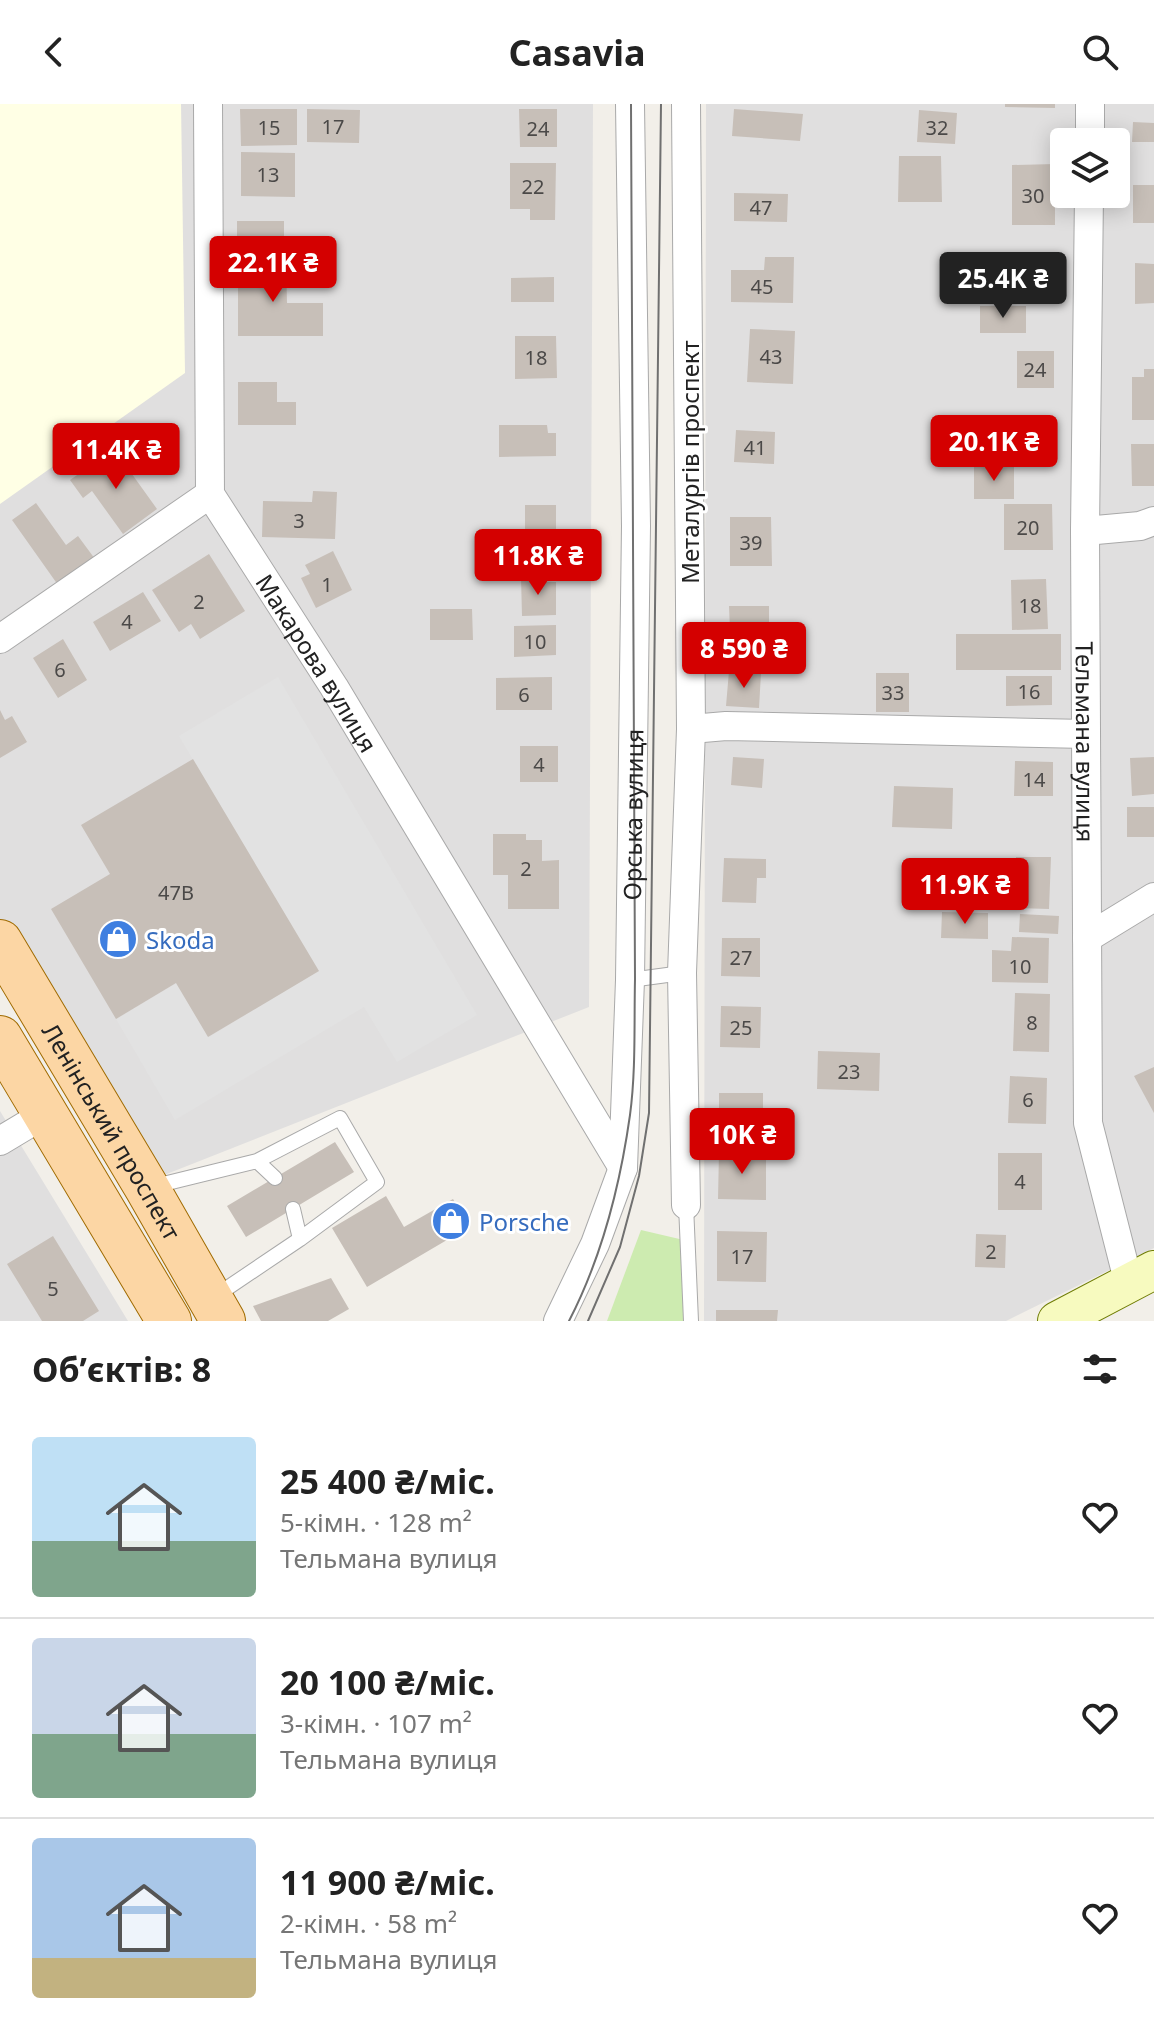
<!DOCTYPE html>
<html lang="uk">
<meta charset="utf-8">
<style>
:root{--surface:#fff;--page:#f6f6f6;--text:#222;--muted:#767676;--line:#e0e0e0;--accent:#d40000}
body{margin:0;font-family:"Noto Sans",sans-serif;background:var(--page);color:var(--text);height:100vh;display:flex;flex-direction:column;font-size:30px;white-space:nowrap}
*{box-sizing:border-box;margin:0}
p{font-size:26px;color:var(--muted)}
.icon{flex:none;width:44px;height:44px;fill:none;stroke:currentColor;stroke-width:2;stroke-linecap:round;stroke-linejoin:round}
.map{position:relative;height:1217px;overflow:hidden}
.drawer{display:flex;flex-direction:column;background:var(--surface);flex:1}
.drawer>*{flex:none}
.buttons{position:absolute;left:1050px;top:24px;display:grid;gap:16px}
.buttons a{display:grid;place-items:center;width:80px;height:80px;border-radius:8px;background:var(--surface);box-shadow:0 4px 20px #0003;font-size:40px}
.price{position:absolute;translate:-50% -68px;padding:0 18px;border-radius:8px;background:var(--accent);color:#fff;font-size:26px;line-height:52px;filter:drop-shadow(0 2px 4px #0008)}
.price::after{content:'';position:absolute;left:50%;top:48px;width:24px;height:18px;margin-left:-12px;background:inherit;clip-path:polygon(0 0,100% 0,50% 100%)}
.price.active{background:#222;color:#fff}
ul{padding:0;list-style:none}
li{display:flex;align-items:center;gap:24px;height:200px;padding:0 32px}
li+li{border-top:2px solid var(--line)}
li span{display:grid;place-items:center;flex:none;width:224px;height:160px;border-radius:8px;color:#555}
li>.icon{margin-inline-start:auto}
span .icon{width:96px;height:96px;fill:#fffc;stroke-width:1}
li b{font-size:34px}
h2{display:flex;justify-content:space-between;align-items:center;height:96px;padding:0 32px;font-size:34px}
header{display:flex;justify-content:space-between;align-items:center;height:104px;padding:0 32px;background:var(--surface);font-size:36px;font-weight:700}
.map>svg:first-child{display:block}
.residential{fill:#e0dfdf;fill-rule:evenodd}
.education{fill:#ffffe5}
.grass{fill:#cdebb0}
.parking{fill:#e2e2e2}
.building{fill:#c7bfb8}
.lines{fill:none;stroke-linecap:round;stroke-linejoin:round}
.service-casing{stroke:#a9a9a9;stroke-width:16}
.minor-casing{stroke:#a9a9a9;stroke-width:30}
.secondary-casing{stroke:#707d05;stroke-width:40}
.primary-casing{stroke:#a06b00;stroke-width:46}
.service{stroke:#fff;stroke-width:14}
.minor{stroke:#fff;stroke-width:28}
.secondary{stroke:#f7fabf;stroke-width:38}
.primary{stroke:#fcd6a4;stroke-width:44}
.tram{stroke:#707070;stroke-width:2}
.labels{text-anchor:middle;dominant-baseline:central;stroke-width:6;stroke-linejoin:round;paint-order:stroke}
.number-label{font-size:20px;fill:#4b4948}
.street-label{font-size:24px;fill:#222;stroke:#fff}
.shop-label{font-size:24px;fill:#366cbe;stroke:#fff;text-anchor:start}
</style>
<header><svg class="icon" aria-label="back" viewBox="0 0 24 24"><path d="M15 5l-7 7 7 7"/></svg>Casavia<svg class="icon" aria-label="search" viewBox="0 0 24 24"><circle cx="10" cy="10" r="6"/><path d="M15 15l6 6"/></svg></header>
<div class="map">
<svg width="1154" height="1217" viewBox="0 0 1154 1217">
<rect width="100%" height="100%" fill="#f2efe9"/>
<!-- residential -->
<path class="residential" d="M0,0H593L589,903L149,1077L0,823Z
M706,0H1154V1144L1006,1217H704ZM1064,38H1116V90H1064Z
M0,1007L14,1030L128,1217H0Z"/>
<!-- education -->
<path class="education" d="M0,0H181L185,269L0,400Z"/>
<!-- grass -->
<path class="grass" d="M641,1126L688,1137L687,1217H607Z"/>
<!-- parking -->
<path class="parking" d="M278,573L477,911L397,958L364,903L175,1016L116,915L176,879L209,933L318,867L179,632Z"/>
<!-- building -->
<path class="building" d="M1005,0H1055V4L1005,3Z
M240,5H297V41L241,42Z
M307,5L360,6L359,39L307,38Z
M519,5H557V43H520Z
M734,5L803,10L800,37L732,32Z
M919,6L957,9L955,40L917,38Z
M1133,18L1154,19V38H1132Z
M241,48L295,49V93L241,92Z
M899,52H941L942,98H898Z
M510,59H556L555,116H530V105H510Z
M1055,60V121H1012V61Z
M1133,81H1154V119H1133Z
M734,89L788,90L787,118L734,117Z
M237,117H284V141H237Z
M765,153H794L793,199L731,198V166H764Z
M1045,154L1047,195L991,197L990,156Z
M286,156L287,199H323V232H238V158Z
M1135,159L1154,160V199L1135,200Z
M554,173V198H511V174Z
M980,202H1026V229H980Z
M750,225L795,227L793,280L747,278Z
M515,232H556L557,274L515,275Z
M1017,247H1054V284H1017Z
M1144,265H1154V316H1132V273H1144Z
M238,278H277V298H296V321H238Z
M499,321H547L548,329H556V352L499,353Z
M736,326L775,328L774,360L734,358Z
M1015,333H1053V359H1015Z
M1131,340H1154V382H1132Z
M114,345L157,405L123,430L92,387L83,394L70,376Z
M974,363H1014V395H974Z
M313,387L337,388L335,435L262,433L263,397L312,398Z
M36,399L66,441L78,432L95,455L58,481L12,416Z
M1004,400H1052L1053,446H1004Z
M525,401H556V435H525Z
M730,413H771L772,462H730Z
M502,442H555V470H532V460H502Z
M333,447L352,486L316,504L301,474L310,470L305,461Z
M209,450L245,507L200,535L191,520L179,528L152,486Z
M543,472L542,478H556V511L522,512L521,473Z
M1046,475L1048,525L1012,526L1011,476Z
M143,488L161,517L110,547L93,518Z
M729,502H769V525L730,526Z
M430,505H472L473,536H430Z
M556,521V551L514,553V522Z
M956,530H1061V566H956Z
M63,535L87,576L58,594L33,554Z
M729,567L761,569L759,604L726,602Z
M876,569H909V608H876Z
M1006,572H1052V601L1006,602Z
M552,573V606H496V574Z
M0,606L5,616L12,612L27,638L0,654Z
M520,642H558V678H520Z
M733,653L764,655L762,684L731,681Z
M1154,653V690L1132,692L1130,654Z
M193,655L319,867L208,933L176,879L116,915L51,805L110,770L81,721Z
M1015,657L1053,658V692H1014Z
M894,682L953,684L952,725L892,723Z
M1127,703H1154V733H1127Z
M493,730H526V736H542V757L559,756V805H508V771H493Z
M1016,753H1051L1049,805L1015,804Z
M724,754L766,755V774H757L756,799L722,798Z
M942,808L988,809V835L941,834Z
M1020,810L1059,812L1058,830L1019,828Z
M1012,833L1049,834L1048,879L992,878V846L1011,847Z
M722,834H760V873L721,872Z
M1015,889L1050,890L1049,948L1013,947Z
M721,902L761,903L760,944L720,943Z
M818,947L880,949L879,987L817,985Z
M1154,963V1009L1134,972Z
M1010,972L1047,974L1046,1020L1008,1019Z
M719,989H763V1014H719Z
M335,1038L354,1068L246,1133L227,1102Z
M719,1048L766,1049V1096L718,1095Z
M998,1049H1042V1106H998Z
M386,1092L404,1123L453,1095L469,1123L367,1183L332,1124Z
M717,1127L767,1128L766,1178L717,1177Z
M976,1130L1006,1131L1005,1164L975,1163Z
M53,1132L99,1207L83,1217H42L7,1160Z
M331,1174L349,1205L328,1217H261L253,1202Z
M716,1206H778L777,1217H716Z"/>
<g class="lines">
<!-- service casing -->
<g class="service-casing">
<path id="service" d="M630,876L682,869
M257,1057L275,1074
M151,1083L257,1057L340,1014L377,1078L300,1135L214,1193
M686,1101L691,1217
M293,1105L300,1135"/>
</g>
<!-- minor casing -->
<g class="minor-casing">
<g id="minor">
<path id="s1" d="M208,0L210,390L334,583L623,1064"/>
<path d="M1090,38V0"/>
<path id="s2" d="M1089,90L1085,427L1088,1019L1129,1180"/>
<path d="M1085,427L1140,422L1154,417"/>
<path d="M0,535L210,390"/>
<path d="M691,625L726,622L1086,630"/>
<path d="M1087,834L1154,793"/>
<path d="M0,1037L45,1010"/>
<path d="M686,1101L682,869L691,625L686,0"/>
<path id="s3" d="M558,1217L595,1140L623,1064L630,876L636,422L630,0"/>
</g>
</g>
<!-- secondary casing -->
<g class="secondary-casing">
<path id="secondary" d="M1057,1217L1154,1166"/>
</g>
<!-- primary casing -->
<g class="primary-casing">
<g id="primary">
<path id="s4" d="M0,838L147,1084L223,1217"/>
<path d="M0,934L169,1217"/>
</g>
</g>
<!-- service -->
<use href="#service" class="service"/>
<!-- minor -->
<use href="#minor" class="minor"/>
<!-- secondary -->
<use href="#secondary" class="secondary"/>
<!-- primary -->
<use href="#primary" class="primary"/>
<!-- tram -->
<path class="tram" d="M569,1217C602,1153 620,1082 630,1011C636,966 634,920 635,875L631,0
M588,1217L620,1143L639,1072L649,1009L661,0"/>
</g>
<!-- icons -->
<defs>
<g id="shop-disc" transform="scale(2)"><circle r="9.5" fill="#3f7fe0" stroke="#fff"/><path d="M-5-2.5h2.3a2.7 3.5 0 0 1 5.4 0H5L5.5 6h-11ZM-1.5-2.5h3a1.5 2.3 0 0 0-3 0Z" fill="#fff"/></g>
</defs>
<g fill-rule="evenodd">
<use href="#shop-disc" x="118" y="835"/>
<use href="#shop-disc" x="451" y="1117"/>
</g>
<g class="labels">
<!-- number labels -->
<g class="number-label">
<text x="333" y="22">17</text>
<text x="269" y="23">15</text>
<text x="937" y="23">32</text>
<text x="538" y="24">24</text>
<text x="268" y="70">13</text>
<text x="533" y="82">22</text>
<text x="1033" y="91">30</text>
<text x="761" y="103">47</text>
<text x="762" y="182">45</text>
<text x="771" y="252">43</text>
<text x="536" y="253">18</text>
<text x="1035" y="265">24</text>
<text x="755" y="343">41</text>
<text x="299" y="416">3</text>
<text x="1028" y="423">20</text>
<text x="751" y="438">39</text>
<text x="327" y="480">1</text>
<text x="199" y="497">2</text>
<text x="1030" y="501">18</text>
<text x="127" y="517">4</text>
<text x="535" y="537">10</text>
<text x="60" y="565">6</text>
<text x="1029" y="587">16</text>
<text x="893" y="588">33</text>
<text x="524" y="590">6</text>
<text x="539" y="660">4</text>
<text x="1034" y="675">14</text>
<text x="526" y="764">2</text>
<text x="176" y="788">47В</text>
<text x="741" y="853">27</text>
<text x="1020" y="862">10</text>
<text x="1032" y="918">8</text>
<text x="741" y="923">25</text>
<text x="849" y="967">23</text>
<text x="1028" y="995">6</text>
<text x="1020" y="1077">4</text>
<text x="991" y="1147">2</text>
<text x="742" y="1152">17</text>
<text x="53" y="1184">5</text>
</g>
<!-- street labels -->
<g class="street-label">
<text transform="translate(689 358) rotate(-90)">Металургів проспект</text>
<text stroke="none"><textPath href="#s1" startOffset="590">Макарова вулиця</textPath></text>
<text stroke="none"><textPath href="#s2" startOffset="548">Тельмана вулиця</textPath></text>
<text stroke="none"><textPath href="#s3" startOffset="520">Орська вулиця</textPath></text>
<text stroke="none"><textPath href="#s4" startOffset="220">Ленінський проспект</textPath></text>
</g>
<!-- shop labels -->
<g class="shop-label">
<text x="146" y="835">Skoda</text>
<text x="479" y="1117">Porsche</text>
</g>
</g>
</svg>
<div class="buttons">
<a><svg class="icon" aria-label="layers" viewBox="0 0 24 24"><path d="M12 4l9 5-9 5-9-5zM3 14l9 5 9-5"/></svg></a>
</div>
<b class="price" style="left:273px;top:200px">22.1K ₴</b>
<b class="price active" style="left:1003px;top:216px">25.4K ₴</b>
<b class="price" style="left:994px;top:379px">20.1K ₴</b>
<b class="price" style="left:116px;top:387px">11.4K ₴</b>
<b class="price" style="left:538px;top:493px">11.8K ₴</b>
<b class="price" style="left:744px;top:586px">8 590 ₴</b>
<b class="price" style="left:965px;top:822px">11.9K ₴</b>
<b class="price" style="left:742px;top:1072px">10K ₴</b>
</div>
<section class="drawer">
<h2>Об’єктів: 8<svg class="icon" aria-label="filters" viewBox="0 0 24 24"><path d="M4 7h16M4 17h16"/><circle cx="9" cy="7" r="2"/><circle cx="15" cy="17" r="2"/></svg></h2>
<ul>
<li><span style="background:linear-gradient(#bfe0f5 65%,#7fa58c 0)"><svg class="icon" aria-label="home" viewBox="0 0 24 24"><path d="M3 11l9-7 9 7M6 9v11h12V9"/></svg></span><div><b>25 400 ₴/міс.</b><p>5-кімн. · 128 m²</p><p>Тельмана вулиця</p></div><svg class="icon" aria-label="heart" viewBox="0 0 24 24"><path d="M12 20l-8-8c-3-5 5-10 8-4 3-6 11-1 8 4z"/></svg></li>
<li><span style="background:linear-gradient(#c9d6e8 60%,#7fa58c 0)"><svg class="icon" aria-label="home" viewBox="0 0 24 24"><path d="M3 11l9-7 9 7M6 9v11h12V9"/></svg></span><div><b>20 100 ₴/міс.</b><p>3-кімн. · 107 m²</p><p>Тельмана вулиця</p></div><svg class="icon" aria-label="heart" viewBox="0 0 24 24"><path d="M12 20l-8-8c-3-5 5-10 8-4 3-6 11-1 8 4z"/></svg></li>
<li><span style="background:linear-gradient(#a9c7e8 75%,#c2b280 0)"><svg class="icon" aria-label="home" viewBox="0 0 24 24"><path d="M3 11l9-7 9 7M6 9v11h12V9"/></svg></span><div><b>11 900 ₴/міс.</b><p>2-кімн. · 58 m²</p><p>Тельмана вулиця</p></div><svg class="icon" aria-label="heart" viewBox="0 0 24 24"><path d="M12 20l-8-8c-3-5 5-10 8-4 3-6 11-1 8 4z"/></svg></li>
</ul>
</section>
